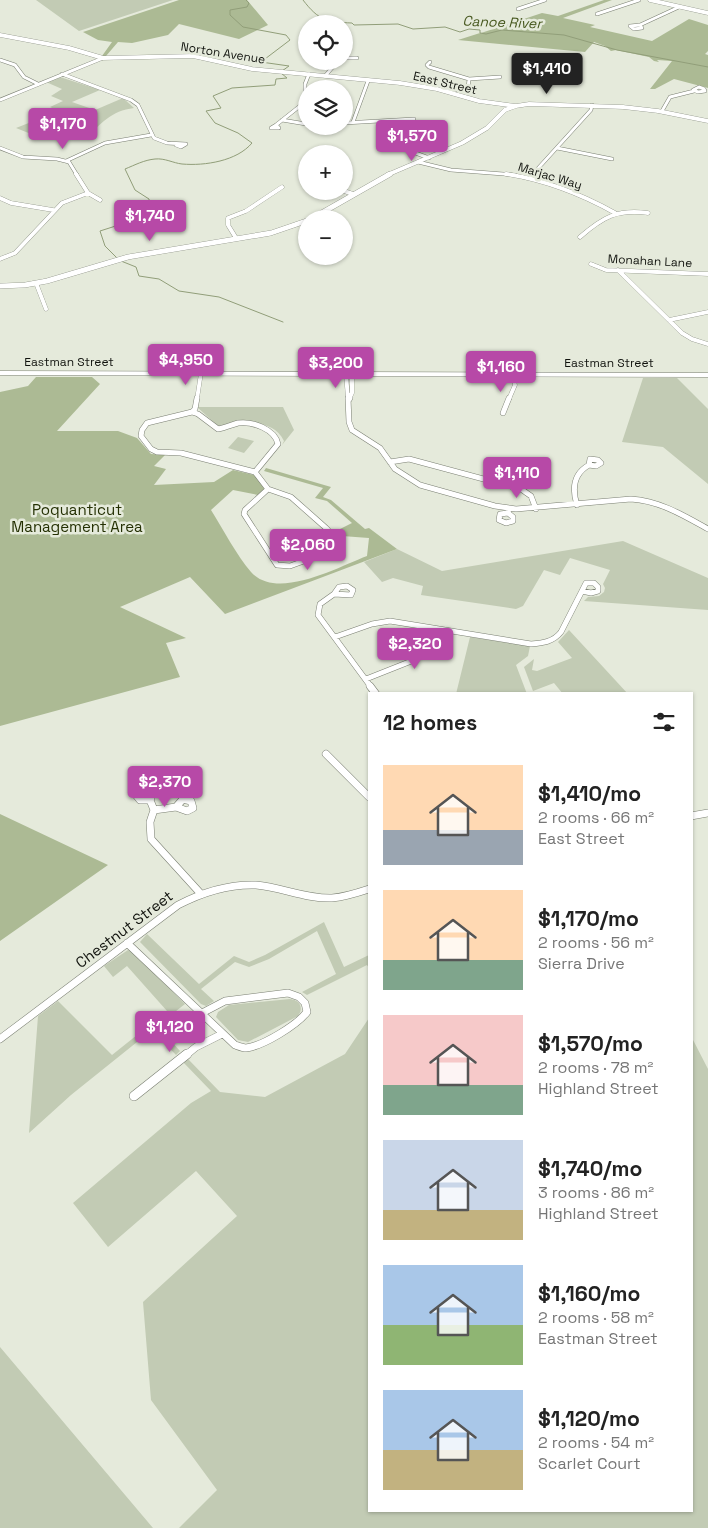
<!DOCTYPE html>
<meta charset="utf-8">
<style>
:root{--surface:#fff;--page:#f6f6f6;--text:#222;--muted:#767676;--accent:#b749a7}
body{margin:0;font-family:"Space Grotesk",sans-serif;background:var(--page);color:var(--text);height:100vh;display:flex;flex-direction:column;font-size:19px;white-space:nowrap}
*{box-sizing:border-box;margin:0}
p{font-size:16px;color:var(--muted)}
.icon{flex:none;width:28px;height:28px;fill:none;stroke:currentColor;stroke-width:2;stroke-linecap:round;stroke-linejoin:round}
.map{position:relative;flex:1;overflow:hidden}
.panel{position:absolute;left:368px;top:692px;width:325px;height:820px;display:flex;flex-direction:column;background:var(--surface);border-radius:0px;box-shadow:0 1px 4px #0004}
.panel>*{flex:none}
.buttons{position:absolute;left:298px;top:15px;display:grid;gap:10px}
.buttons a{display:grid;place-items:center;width:55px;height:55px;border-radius:50%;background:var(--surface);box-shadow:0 1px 4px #0004;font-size:25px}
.price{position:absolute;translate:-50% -42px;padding:0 11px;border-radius:5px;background:var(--accent);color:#fff;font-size:16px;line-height:32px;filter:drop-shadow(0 1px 2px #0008)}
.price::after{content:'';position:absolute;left:50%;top:30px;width:15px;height:11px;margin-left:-8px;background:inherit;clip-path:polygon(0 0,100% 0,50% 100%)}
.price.current{background:#222;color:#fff}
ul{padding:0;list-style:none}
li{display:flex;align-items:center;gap:15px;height:125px;padding:0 15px}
li span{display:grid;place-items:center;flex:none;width:140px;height:100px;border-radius:0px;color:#555}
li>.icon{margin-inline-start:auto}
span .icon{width:60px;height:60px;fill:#fffc;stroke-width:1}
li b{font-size:21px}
h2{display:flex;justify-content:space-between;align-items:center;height:60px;padding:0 15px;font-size:21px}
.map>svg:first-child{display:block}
.green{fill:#c2cbb4}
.forest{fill:#acba94}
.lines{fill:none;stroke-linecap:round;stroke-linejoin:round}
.stream{stroke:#919e79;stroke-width:1}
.minor-far4-casing{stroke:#7a7f72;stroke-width:4}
.minor-far3-casing{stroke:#7a7f72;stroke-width:4.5}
.minor-far2-casing{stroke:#7a7f72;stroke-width:6}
.minor-far1-casing{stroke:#7a7f72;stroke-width:8}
.minor-casing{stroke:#7a7f72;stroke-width:10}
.tertiary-far1-casing{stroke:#7a7f72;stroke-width:4.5}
.tertiary-casing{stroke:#7a7f72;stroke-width:5.5}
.primary-casing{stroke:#7a7f72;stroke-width:1}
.minor-far4{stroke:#fff;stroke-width:3}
.minor-far3{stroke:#fff;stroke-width:4}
.minor-far2{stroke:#fff;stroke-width:5}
.minor-far1{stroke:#fff;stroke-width:7}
.minor{stroke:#fff;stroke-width:9}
.tertiary-far1{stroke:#fff;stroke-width:4}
.tertiary{stroke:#fff;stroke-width:5}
.primary{fill:#fff;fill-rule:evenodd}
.labels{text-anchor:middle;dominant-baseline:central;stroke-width:5;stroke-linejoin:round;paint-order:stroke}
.far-street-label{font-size:12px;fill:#11130e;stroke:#e5eadb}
.far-water-label{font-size:14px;font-style:italic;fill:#485920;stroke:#e5eadb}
.park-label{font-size:15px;fill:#243003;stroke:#e5eadb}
.street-label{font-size:15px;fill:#11130e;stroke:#e5eadb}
</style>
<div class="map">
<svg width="708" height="1528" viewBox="0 0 708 1528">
<rect width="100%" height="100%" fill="#e5eadb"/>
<!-- green -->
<path class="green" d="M36,0H173L79,31Z
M60,77L100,90L72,102L95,110L123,98L134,108C111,111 101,123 86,139L62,136H36L16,128L59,111L50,107L63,101L51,96L62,89L46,82Z
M643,378H677L708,409V484L663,447L622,442Z
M197,407H283L294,430L282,445L284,441C272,416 241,424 219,427Z
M238,437L254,441L244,453L228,448Z
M623,541L708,578V610L584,601L588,597L599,596L604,592L605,588L603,584L610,570L570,558L560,575L544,570L523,606L516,609L421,595L423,586L393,578L382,582L364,562L397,549L442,571Z
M569,630L628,694H563L554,683L533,691L524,667L534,659L532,670L537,671L572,658L558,642Z
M470,637L530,646L528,656L516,665L527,694H456Z
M324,922L344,967L369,955V968L367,965L307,995L302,992L336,974L317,931L269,959L249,967L235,962L201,989L214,1001L206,1006L201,1004L140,942L147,934L199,984L234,956L249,962L265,955Z
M128,950L133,952L185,1004L157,1026L180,1051L176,1055L152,1030L71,1095L29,1133L38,1016L58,1001L112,1055L167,1011L127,966L113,977L104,966Z
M290,999C300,1000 304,1008 298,1016L248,1042L238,1040L216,1017L218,1012L229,1005Z
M369,1018V1511H691V1036L708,1069V1528H179L217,1490L151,1400L143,1302L237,1216L196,1171L108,1247L73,1203L191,1103L211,1091L183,1062L188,1059L220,1092L265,1097L345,1054Z
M0,1347L153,1528H0Z"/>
<!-- forest -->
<path class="forest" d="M179,0H247L268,25L239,39L179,24L168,35L132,43L118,42L106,56H102L112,42L98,40L83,32Z
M604,0H612L563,18L595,25L590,27L652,41L689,19L708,25V51L705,54L708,55V88L674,79L655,89H650L672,61L657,60L659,62L654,61L649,57L616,50L611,51L605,46L594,42L585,52L458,40L480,33L484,34L481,33L542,13L558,16Z
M36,377H92L100,384L57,431H118L137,438L151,454L165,455L154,466L166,469L154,485L214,482L233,470L254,475L265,488L258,495L233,490L211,510C223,529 237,556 251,572C277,601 338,567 367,556L369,538L342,536L336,531L352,523L327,501L315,498L323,488L264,471L266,468L331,487L323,497L331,500L365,529L369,528L397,549L225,614L190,577L120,607L186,638L166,643L180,677L0,726V392L28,386Z
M0,814L108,865L0,941Z"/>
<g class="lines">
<!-- stream -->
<path class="stream" d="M246,0L249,3L247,7L230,10V15L243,27L286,35L290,40L261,62L289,66L282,71
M303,0C319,21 327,22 352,23L354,25L398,24L413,29L445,27L460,32L469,29L480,30V33L486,34L502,30L564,35L617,50L708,67
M117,258L105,246L100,231L125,223L130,216L150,208L149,199L135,190L125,169C135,165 144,160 155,159C165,158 173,163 182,164C205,166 237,161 252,143L238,133L215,123L206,111L221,108L213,96L232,88L275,85L276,79L287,78L281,73
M121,261L136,267L139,276L159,279L179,291L219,297L283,322"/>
<!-- minor-far4 casing -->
<g class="minor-far4-casing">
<path id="minor-far4" d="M518,9L545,0
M597,14L639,0
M640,25L642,28L634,29L630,26Z
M640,25L679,7
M344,58H357
M0,60L15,65L24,77L38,84
M430,62L427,65L429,67L469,79L500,77
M62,74L131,100L138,105L154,138L167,143L186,144L181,147L176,145
M325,76L338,61
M699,87L704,89L705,91L698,92L693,90Z
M445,91L468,88L469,79
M0,100L103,58
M662,111L670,97L694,91
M282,120L306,124
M353,122L368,81
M344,123L414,119
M276,125L279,128H271Z
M276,125L305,102V84L309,74
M396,145L403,147L399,149L393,148Z
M0,148L23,157L57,159L69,162L77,175
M402,148L429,158
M557,148L612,159
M66,161L105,143L151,135
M418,162L451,170L515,175
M532,175L591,110L592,105"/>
</g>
<!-- minor-far3 casing -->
<g class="minor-far3-casing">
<path id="minor-far3" d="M76,174L88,193L100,200
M506,174C545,180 581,194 615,213
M530,178L534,174
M344,191L353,194
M0,198L11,203L53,210
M580,237C603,217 617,209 648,213
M236,238L228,225V218L246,211L282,187
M0,259L15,253L62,203L88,193
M591,264L606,270L708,274
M618,270L682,333L692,339L708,344
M36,283L46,309
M669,320L708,312
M346,374L348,399
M197,399L201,373
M349,399L352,393V374
M509,399L515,385L513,374"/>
</g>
<!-- minor-far2 casing -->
<g class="minor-far2-casing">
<path id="minor-far2" d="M348,398L349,422L352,430L380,448L395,469L420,485L495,506L516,509L631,499C660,501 683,515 708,529
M349,400L350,398
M192,412L147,423L142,430L141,436L151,449L157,452L181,453L255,472
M192,412L198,414L218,429C225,428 231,425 238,423C252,421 275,429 278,444L255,472
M192,412L195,409L197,398
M503,413L509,398
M590,459L598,460L601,463L596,466L589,465Z
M390,462L409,459L521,489L531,496L536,509
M255,472L268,489
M268,489L291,497L326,528L340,544L337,549L290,566L277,565L244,514L245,510Z
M577,505C572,489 573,474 589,465
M508,513L513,517V521L506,523L499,520L500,514Z
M508,513L509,508
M347,586L353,590L351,595L334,594L339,587Z
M334,594L320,604L318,615L371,687
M335,637L372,624L390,621L531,644C543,643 553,642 561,632L586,583H594L598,587V591L591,593L582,591
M366,679L414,660L424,650L432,628"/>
</g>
<!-- minor-far1 casing -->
<g class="minor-far1-casing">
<path id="minor-far1" d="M370,686L376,694
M326,754L369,797
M148,787L153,793L150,800H140L136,795L138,791Z
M183,799L191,801L193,808L187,811L176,807Z
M150,800L154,810L150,822L151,839L201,894
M154,810L176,807
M691,816L708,813
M127,943L235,1045C238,1046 243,1048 246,1048C263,1046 297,1025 307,1012L305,1003L299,997L288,993L225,1001L202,1013
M0,1039L178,905C201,893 229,884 256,885C281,887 306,899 332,898C344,897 357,893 369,889
M185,1056L196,1047L222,1034"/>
</g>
<!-- minor casing -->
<g class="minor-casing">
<path id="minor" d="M134,1096L187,1054"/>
</g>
<!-- tertiary-far1 casing -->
<g class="tertiary-far1-casing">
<path id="tertiary-far1" d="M650,0L708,13
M0,35L69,48L103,58L193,56L252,69L400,83L437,89L479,101L516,106L529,104L623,107L658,111L708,121
M387,175L462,143L487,128L505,110L516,106"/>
</g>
<!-- tertiary casing -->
<g class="tertiary-casing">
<path id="tertiary" d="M311,219L390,174
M0,286L25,285L47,281L128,257L271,233L306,221"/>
</g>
<!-- primary casing -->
<g class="primary-casing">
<path id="primary" d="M0,371L708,373V377L0,375Z"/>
</g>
<!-- minor-far4 -->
<use href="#minor-far4" class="minor-far4"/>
<!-- minor-far3 -->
<use href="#minor-far3" class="minor-far3"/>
<!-- minor-far2 -->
<use href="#minor-far2" class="minor-far2"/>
<!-- minor-far1 -->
<use href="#minor-far1" class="minor-far1"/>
<!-- minor -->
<use href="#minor" class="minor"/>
<!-- tertiary-far1 -->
<use href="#tertiary-far1" class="tertiary-far1"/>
<!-- tertiary -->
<use href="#tertiary" class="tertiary"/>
<!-- primary -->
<use href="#primary" class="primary"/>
</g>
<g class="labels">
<!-- far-street labels -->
<g class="far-street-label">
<text transform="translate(223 53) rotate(9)">Norton Avenue</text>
<text transform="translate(445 83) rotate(13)">East Street</text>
<text transform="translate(550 176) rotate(17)">Marjac Way</text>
<text transform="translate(650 261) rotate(3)">Monahan Lane</text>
<text x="69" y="362">Eastman Street</text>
<text x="609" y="363">Eastman Street</text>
</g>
<!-- far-water labels -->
<g class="far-water-label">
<text transform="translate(502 22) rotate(2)">Canoe River</text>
</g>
<!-- park labels -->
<g class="park-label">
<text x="77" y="509">Poquanticut<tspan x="77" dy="17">Management Area</tspan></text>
</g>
<!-- street labels -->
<g class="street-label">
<text transform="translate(124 929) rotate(-37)">Chestnut Street</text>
</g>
</g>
</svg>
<div class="buttons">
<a><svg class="icon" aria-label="locate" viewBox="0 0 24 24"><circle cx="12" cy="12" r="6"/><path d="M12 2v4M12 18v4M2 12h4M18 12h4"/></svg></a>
<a><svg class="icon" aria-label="layers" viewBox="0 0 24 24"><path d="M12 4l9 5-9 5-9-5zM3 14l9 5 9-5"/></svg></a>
<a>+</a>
<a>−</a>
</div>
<b class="price current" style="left:547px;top:95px">$1,410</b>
<b class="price" style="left:63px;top:150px">$1,170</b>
<b class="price" style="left:412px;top:162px">$1,570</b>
<b class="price" style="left:150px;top:242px">$1,740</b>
<b class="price" style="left:186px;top:386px">$4,950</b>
<b class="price" style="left:336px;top:389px">$3,200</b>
<b class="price" style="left:501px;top:393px">$1,160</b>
<b class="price" style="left:517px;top:499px">$1,110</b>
<b class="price" style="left:308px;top:571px">$2,060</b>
<b class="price" style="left:415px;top:670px">$2,320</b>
<b class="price" style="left:165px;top:808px">$2,370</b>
<b class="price" style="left:170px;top:1053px">$1,120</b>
<section class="panel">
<h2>12 homes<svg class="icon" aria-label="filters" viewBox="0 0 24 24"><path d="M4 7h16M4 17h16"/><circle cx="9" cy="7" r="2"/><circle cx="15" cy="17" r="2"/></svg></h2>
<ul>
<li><span style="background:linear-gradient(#ffd9b3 65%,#9aa5b1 0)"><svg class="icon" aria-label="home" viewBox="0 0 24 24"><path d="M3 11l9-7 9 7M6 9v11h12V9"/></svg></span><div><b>$1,410/mo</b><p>2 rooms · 66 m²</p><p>East Street</p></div></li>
<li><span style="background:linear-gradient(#ffd9b3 70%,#7fa58c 0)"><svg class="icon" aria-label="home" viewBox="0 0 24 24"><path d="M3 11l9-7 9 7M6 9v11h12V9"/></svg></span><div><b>$1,170/mo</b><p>2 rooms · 56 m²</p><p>Sierra Drive</p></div></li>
<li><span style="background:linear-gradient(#f6c9c9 70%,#7fa58c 0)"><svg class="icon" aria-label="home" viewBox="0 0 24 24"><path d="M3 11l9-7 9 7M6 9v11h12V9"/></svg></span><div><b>$1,570/mo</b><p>2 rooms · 78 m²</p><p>Highland Street</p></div></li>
<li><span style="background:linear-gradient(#c9d6e8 70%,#c2b280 0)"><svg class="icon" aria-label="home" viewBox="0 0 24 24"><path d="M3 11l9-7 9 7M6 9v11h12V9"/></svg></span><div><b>$1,740/mo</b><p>3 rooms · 86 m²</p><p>Highland Street</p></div></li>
<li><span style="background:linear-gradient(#a9c7e8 60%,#8fb573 0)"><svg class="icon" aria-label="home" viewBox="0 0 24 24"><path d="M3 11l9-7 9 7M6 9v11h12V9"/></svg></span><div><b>$1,160/mo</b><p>2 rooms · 58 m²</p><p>Eastman Street</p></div></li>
<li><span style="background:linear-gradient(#a9c7e8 60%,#c2b280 0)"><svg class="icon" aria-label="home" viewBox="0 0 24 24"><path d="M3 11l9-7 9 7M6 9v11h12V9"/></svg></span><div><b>$1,120/mo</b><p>2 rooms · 54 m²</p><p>Scarlet Court</p></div></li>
</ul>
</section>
</div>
